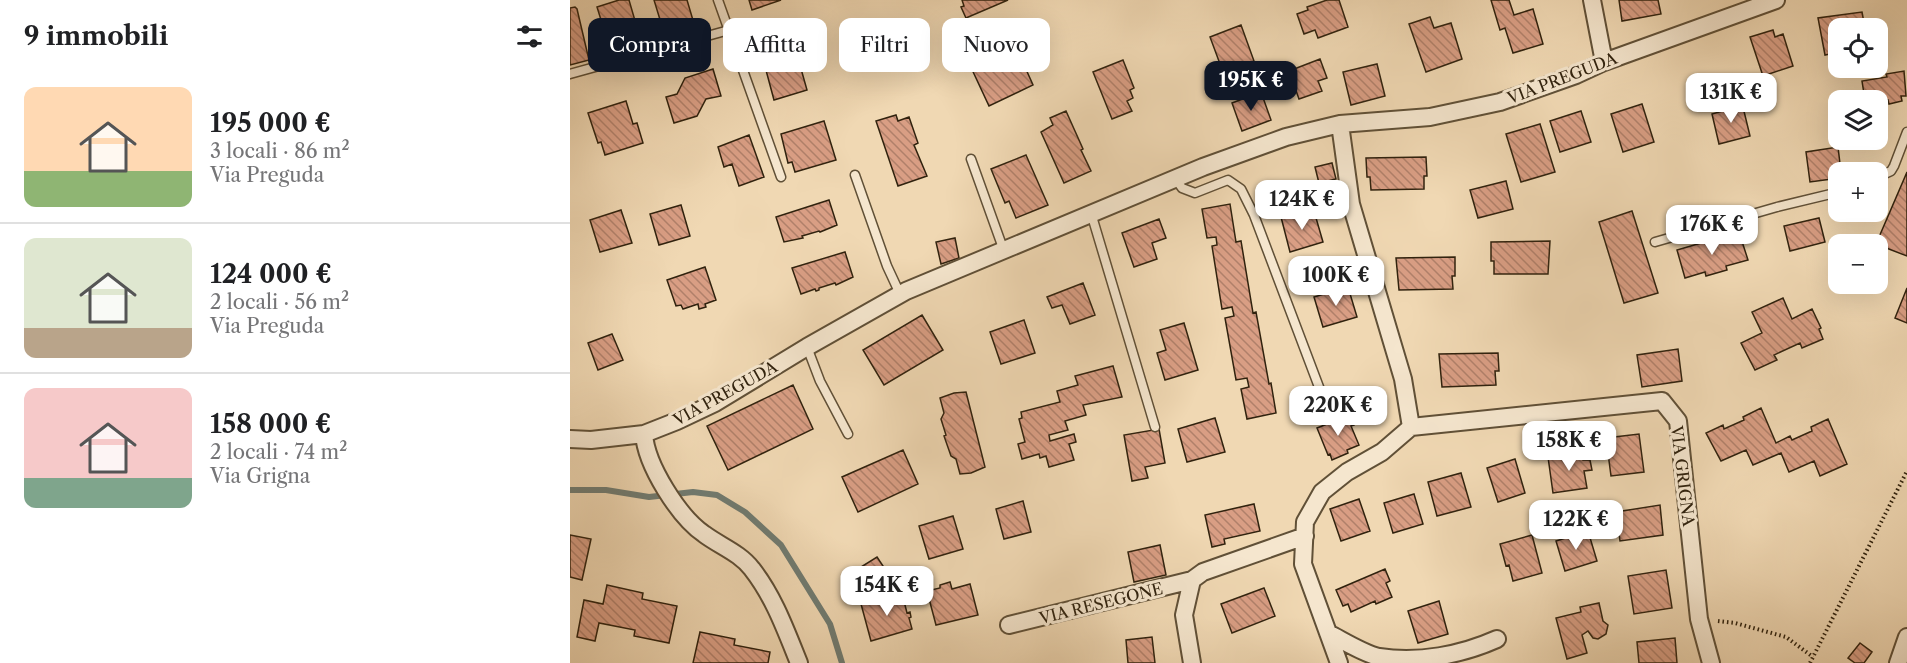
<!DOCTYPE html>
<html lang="it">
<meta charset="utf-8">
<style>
:root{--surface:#fff;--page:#f6f6f6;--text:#202124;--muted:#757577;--line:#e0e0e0;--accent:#111827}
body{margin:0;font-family:"Libre Caslon Text",serif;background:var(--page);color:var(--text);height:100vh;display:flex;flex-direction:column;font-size:22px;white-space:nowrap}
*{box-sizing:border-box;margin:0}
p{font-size:20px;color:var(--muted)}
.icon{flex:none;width:33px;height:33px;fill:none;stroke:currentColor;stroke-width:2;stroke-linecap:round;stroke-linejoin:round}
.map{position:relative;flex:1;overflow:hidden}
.sheet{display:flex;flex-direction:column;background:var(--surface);width:570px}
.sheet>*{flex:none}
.hud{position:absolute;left:18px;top:18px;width:570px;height:54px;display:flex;gap:12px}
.fabs{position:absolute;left:1258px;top:18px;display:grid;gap:12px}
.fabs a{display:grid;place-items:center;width:60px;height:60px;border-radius:12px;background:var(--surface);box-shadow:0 6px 24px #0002;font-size:30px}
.price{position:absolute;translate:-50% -51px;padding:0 14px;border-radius:12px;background:#fff;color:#222;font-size:20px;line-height:39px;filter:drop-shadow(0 2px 3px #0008)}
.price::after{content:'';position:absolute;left:50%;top:36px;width:18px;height:14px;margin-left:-9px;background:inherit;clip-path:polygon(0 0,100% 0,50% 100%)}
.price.selected{background:var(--accent);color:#fff}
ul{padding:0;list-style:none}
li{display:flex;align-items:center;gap:18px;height:150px;padding:0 24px}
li+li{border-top:2px solid var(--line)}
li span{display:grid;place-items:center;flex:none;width:168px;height:120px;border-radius:12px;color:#555}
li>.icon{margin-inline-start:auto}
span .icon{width:72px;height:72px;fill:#fffc;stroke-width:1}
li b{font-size:26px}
h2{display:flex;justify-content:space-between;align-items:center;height:72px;padding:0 24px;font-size:26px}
.tag{padding:0 21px;border-radius:12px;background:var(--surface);box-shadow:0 6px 24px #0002;font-size:21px;line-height:54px}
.tag.selected{background:var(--accent);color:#fff}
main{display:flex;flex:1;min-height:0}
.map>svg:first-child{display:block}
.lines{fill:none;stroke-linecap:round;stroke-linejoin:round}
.stream{stroke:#717c72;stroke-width:6}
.building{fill:url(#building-back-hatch);stroke:#30220e;stroke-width:1.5}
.service-casing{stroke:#605037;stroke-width:11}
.minor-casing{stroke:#605037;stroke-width:20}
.path{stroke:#30220e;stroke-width:4;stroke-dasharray:1.5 3;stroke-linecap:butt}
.service{stroke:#f5e6ce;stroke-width:8}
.minor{stroke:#f5e6ce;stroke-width:16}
.labels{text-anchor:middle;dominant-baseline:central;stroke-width:6;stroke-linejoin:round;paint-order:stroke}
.street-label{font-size:16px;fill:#30220e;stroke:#f5e6ce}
</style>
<main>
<section class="sheet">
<h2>9 immobili<svg class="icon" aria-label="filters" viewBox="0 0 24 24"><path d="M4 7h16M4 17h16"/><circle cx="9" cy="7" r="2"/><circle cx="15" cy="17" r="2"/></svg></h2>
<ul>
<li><span style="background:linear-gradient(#ffd9b3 70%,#8fb573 0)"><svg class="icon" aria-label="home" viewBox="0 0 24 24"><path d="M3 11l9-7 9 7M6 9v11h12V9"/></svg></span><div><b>195 000 €</b><p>3 locali · 86 m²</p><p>Via Preguda</p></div></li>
<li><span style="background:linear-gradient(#dfe7d0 75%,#b9a48a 0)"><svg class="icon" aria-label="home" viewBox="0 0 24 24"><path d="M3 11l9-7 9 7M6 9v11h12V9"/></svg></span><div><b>124 000 €</b><p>2 locali · 56 m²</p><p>Via Preguda</p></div></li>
<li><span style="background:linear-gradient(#f6c9c9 75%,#7fa58c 0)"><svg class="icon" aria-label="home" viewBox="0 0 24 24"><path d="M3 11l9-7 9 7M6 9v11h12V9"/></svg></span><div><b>158 000 €</b><p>2 locali · 74 m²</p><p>Via Grigna</p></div></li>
</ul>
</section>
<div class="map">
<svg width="1337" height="663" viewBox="0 0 1337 663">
<defs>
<pattern id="building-back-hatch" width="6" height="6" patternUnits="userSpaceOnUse" patternTransform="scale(1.5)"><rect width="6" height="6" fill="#d99e84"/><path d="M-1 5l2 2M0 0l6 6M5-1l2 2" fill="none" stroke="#b0806a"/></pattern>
</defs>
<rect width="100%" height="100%" fill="#f0d8b3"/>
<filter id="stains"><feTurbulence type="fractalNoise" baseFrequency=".00333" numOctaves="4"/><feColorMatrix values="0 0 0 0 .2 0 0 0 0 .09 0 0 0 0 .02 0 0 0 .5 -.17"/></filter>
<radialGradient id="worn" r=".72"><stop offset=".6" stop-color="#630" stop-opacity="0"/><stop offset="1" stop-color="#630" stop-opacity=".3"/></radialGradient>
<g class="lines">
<!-- stream -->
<path class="stream" d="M0,490H36L79,497L123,492L147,495L175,512L211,545L260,624L272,663"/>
</g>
<!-- building -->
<path class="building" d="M49,0H59L68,31L40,39L39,35L36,36L27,7Z
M84,0H117L125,27L95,36Z
M179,0H211L182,10Z
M392,0H438L396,18L391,7L394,6Z
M757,0H769L778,27L748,38L745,30L734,34L727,14L738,10L737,7Z
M921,0H939L944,15L963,9L973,44L943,53L935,28L930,30Z
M1049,0H1088L1091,14L1052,21Z
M5,7L7,9L19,60L0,65V8Z
M1292,12L1295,28H1269V52L1255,55L1248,18Z
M860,17L864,28L881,23L892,59L856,72L839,24Z
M671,25L684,61L653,72L640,37Z
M1203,30L1205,37L1213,34L1223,66L1193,76L1180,37Z
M224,44L237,90L204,100L193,59L205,56L204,50Z
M420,52L427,67L450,56L463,85L419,106L399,63Z
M750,59L757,78L748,81L752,91L729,99L719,71Z
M553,60L564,88L560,90L563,98L557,101L562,111L542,119L523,72Z
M807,64L815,96L781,105L773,72Z
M143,69L151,96L136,99L127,116L104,123L96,97L107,94L115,78Z
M1334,71L1336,96H1331L1332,101L1319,104L1318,100L1308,102V100H1295L1292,81L1317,77L1316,74Z
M691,92L701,120L672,131L662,103Z
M56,101L63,124L67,123L73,143L35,155L31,142L28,143L18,113Z
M1172,103L1180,136L1149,144L1142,114L1160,109V106Z
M1072,104L1084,142L1053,152L1041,114Z
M496,111L513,149L511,150L521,171L494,183L471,132L483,125L480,118Z
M1011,111L1021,142L990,152L980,121Z
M326,115L328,121L339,117L348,143L344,145L357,176L328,186L306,121Z
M254,121L266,160L225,172L222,162L218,163L211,134Z
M970,124L985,172L951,182L936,134Z
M179,135L194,177L169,186L162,164L154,167L148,147Z
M1268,147L1271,172H1269V178L1240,182L1236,152Z
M456,155L478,205L446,218L439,201L435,203L421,169Z
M856,157L857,176H854V189L801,190L800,177H797L796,158Z
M762,163L766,179L749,183L745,167Z
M1337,172V256L1306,244Z
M936,181L943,209L908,218L900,190Z
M259,200L267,225L250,232L249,231L232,236L233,238L214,242L206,217Z
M660,204L666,242L671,241L683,313L686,312L699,384L701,383L706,413L677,419L671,389L679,387L677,378L666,380L655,318L664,316L662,307L652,309L642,246L647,245L646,237L637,238L632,209Z
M111,205L120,236L89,245L80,214Z
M51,210L62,243L30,252L20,220Z
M744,211L753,242L720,252L711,217L724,213L725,216Z
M1062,211L1088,293L1054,303L1029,222Z
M1249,218L1255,242L1220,251L1214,226Z
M589,219L596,238L582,243L587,259L564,267L552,233Z
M1169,232L1178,260L1156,266L1157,270L1136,276L1135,272L1115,278L1107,250Z
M385,238L389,258L371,264L366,242Z
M980,241L978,274H924V261H921V242Z
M275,252L283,277L266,285L265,283L249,288V290L246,291L245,289L231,294L222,268Z
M885,257V276H882L883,289L829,290L826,258Z
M135,267L146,300L135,304L136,307L129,309L128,304L113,309L111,305L106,306L97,280Z
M513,283L525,315L500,324L492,305L482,308L477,297Z
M778,287L787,317L753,327L744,297Z
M1337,288V323L1325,318Z
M1213,298L1222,319L1242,309L1251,328L1249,329L1253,339L1232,348L1230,343L1204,355L1207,360L1185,370L1171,343L1192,333L1182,312Z
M352,315L373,350L314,385L293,350Z
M454,320L465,353L431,364L420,332Z
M614,323L628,370L595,380L587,353L596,350L590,330Z
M42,334L53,360L28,370L18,343Z
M1108,349L1112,381L1072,387L1067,355Z
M928,353L929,371H925L926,385L872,387L869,354Z
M543,366L552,397L513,405L516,415L495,421L498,430L479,435L480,441L504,434L506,442L499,444L504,460L479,467L476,456L470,458L469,454L452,459L448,444L455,442L449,419L452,418L451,412L490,402L487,391L508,385L505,376Z
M223,385L243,429L158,470L137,426Z
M396,392L415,467L401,473L390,474L386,459L381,456L374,436L376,435L371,419L374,413L370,398L384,393Z
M1191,408L1206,443L1220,436L1222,440L1242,431L1241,427L1258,419L1277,464L1250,476L1244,461L1219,472L1211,453L1183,465L1176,450L1151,461L1136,433L1153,425L1154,429L1174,420L1173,417Z
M780,415L784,425L781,426L789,445L777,450L778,453L762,460L760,454L758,455L747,428Z
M645,418L655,452L617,462L608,429Z
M589,429L595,463L575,467L578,478L562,481L554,435Z
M1069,434L1074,472L1041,476L1036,438Z
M333,450L348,484L288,512L272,477Z
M1012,453L1013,460H1020L1022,470L1014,471L1017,488L983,493L978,457Z
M945,459L955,493L928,502L917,468Z
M891,473L901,507L867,516L858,482Z
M844,494L853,524L823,533L814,503Z
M789,499L800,531L771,541L760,509Z
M453,501L461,532L434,539L426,509Z
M684,504L690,531L654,539L655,544L642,547L635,515Z
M1090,505L1093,535L1050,541L1046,512Z
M383,516L393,549L359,559L349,526Z
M1018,531L1027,561L995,571L986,541Z
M0,535L21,539L12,580L0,577Z
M962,535L972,573L943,581L939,565L936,566L930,544Z
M590,545L596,575L564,582L558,552Z
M307,557L315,569L299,579L291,567Z
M815,569L820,581L816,583L822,597L806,604L805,601L781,612L778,604L773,606L766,590Z
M1096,570L1102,608L1064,614L1058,576Z
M380,582L382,589L400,584L408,615L366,625L357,591L370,588V585Z
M37,585L73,593L72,599L107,606L99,643L64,636L65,630L29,623L25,641L7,637L14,600L33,604Z
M694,588L705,616L662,633L651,604Z
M332,593L337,613L340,612L341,617L339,618L342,629L301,641L291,604Z
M869,601L878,634L848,643L838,611Z
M1029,603L1033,621L1038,625L1036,634L1028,639L1023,638L1018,631L1012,635L1017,653L997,659L986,618L1011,612L1010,607Z
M130,632L165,639L164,645L200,652L198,663H123Z
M582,637L585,663H558L556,640Z
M1105,638L1107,663H1069L1067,642Z
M1290,643L1302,652L1294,663H1285L1278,658Z"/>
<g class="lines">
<!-- service casing -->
<g class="service-casing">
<path id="service" d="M148,0L211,177
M0,74L159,30
M401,159L434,251
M285,175L317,266L330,294
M1308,177L1321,171L1324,166L1337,132
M605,178L612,188L625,193L658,180L671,189L684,215L752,395
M521,213L585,427
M1085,242L1207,207L1269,192
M237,347L250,381L278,434"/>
</g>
<!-- minor casing -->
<g class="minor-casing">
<path id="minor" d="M1022,0L1034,62
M770,124L781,204L833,379L841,427
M841,427L1092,401L1108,421L1129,619L1141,663
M74,434C76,465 109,517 134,534C150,546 170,553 182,569C204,597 216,631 229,663
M0,439L21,440L74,434L107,421L145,403L237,347L336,291L633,167L716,137L770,124L860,117L930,102L1006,75L1034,62L1206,0
M439,625L622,580
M758,633C772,640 794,654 809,657C849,663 891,655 927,639
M622,663L614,615L622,580L633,572L735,536
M769,663L733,564L735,522L752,492L777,472L812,452L841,427
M1328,663L1337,637"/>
</g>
<!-- path -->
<path class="path" d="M1148,621L1165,623L1216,637L1243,657
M1240,663L1337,471"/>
<!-- service -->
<use href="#service" class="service"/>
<!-- minor -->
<use href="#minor" class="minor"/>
</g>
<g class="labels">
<!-- street labels -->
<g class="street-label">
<text transform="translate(992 78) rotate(-21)">VIA PREGUDA</text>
<text transform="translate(155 393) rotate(-29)">VIA PREGUDA</text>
<text transform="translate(1113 476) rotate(83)">VIA GRIGNA</text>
<text transform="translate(531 603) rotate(-14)">VIA RESEGONE</text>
</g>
</g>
<rect width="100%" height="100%" filter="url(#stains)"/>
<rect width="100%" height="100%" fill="url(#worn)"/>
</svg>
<div class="fabs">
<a><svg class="icon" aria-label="locate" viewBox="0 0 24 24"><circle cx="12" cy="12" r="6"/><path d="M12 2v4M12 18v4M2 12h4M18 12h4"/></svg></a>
<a><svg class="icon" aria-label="layers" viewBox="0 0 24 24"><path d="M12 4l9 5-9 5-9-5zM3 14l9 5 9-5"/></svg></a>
<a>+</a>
<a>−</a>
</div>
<b class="price selected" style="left:681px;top:112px">195K €</b>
<b class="price" style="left:1161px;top:124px">131K €</b>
<b class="price" style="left:732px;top:231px">124K €</b>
<b class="price" style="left:1142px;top:256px">176K €</b>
<b class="price" style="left:766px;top:307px">100K €</b>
<b class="price" style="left:768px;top:437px">220K €</b>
<b class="price" style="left:999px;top:472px">158K €</b>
<b class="price" style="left:1006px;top:551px">122K €</b>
<b class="price" style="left:317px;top:617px">154K €</b>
<div class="hud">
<a class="tag selected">Compra</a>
<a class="tag">Affitta</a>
<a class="tag">Filtri</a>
<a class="tag">Nuovo</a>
</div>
</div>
</main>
